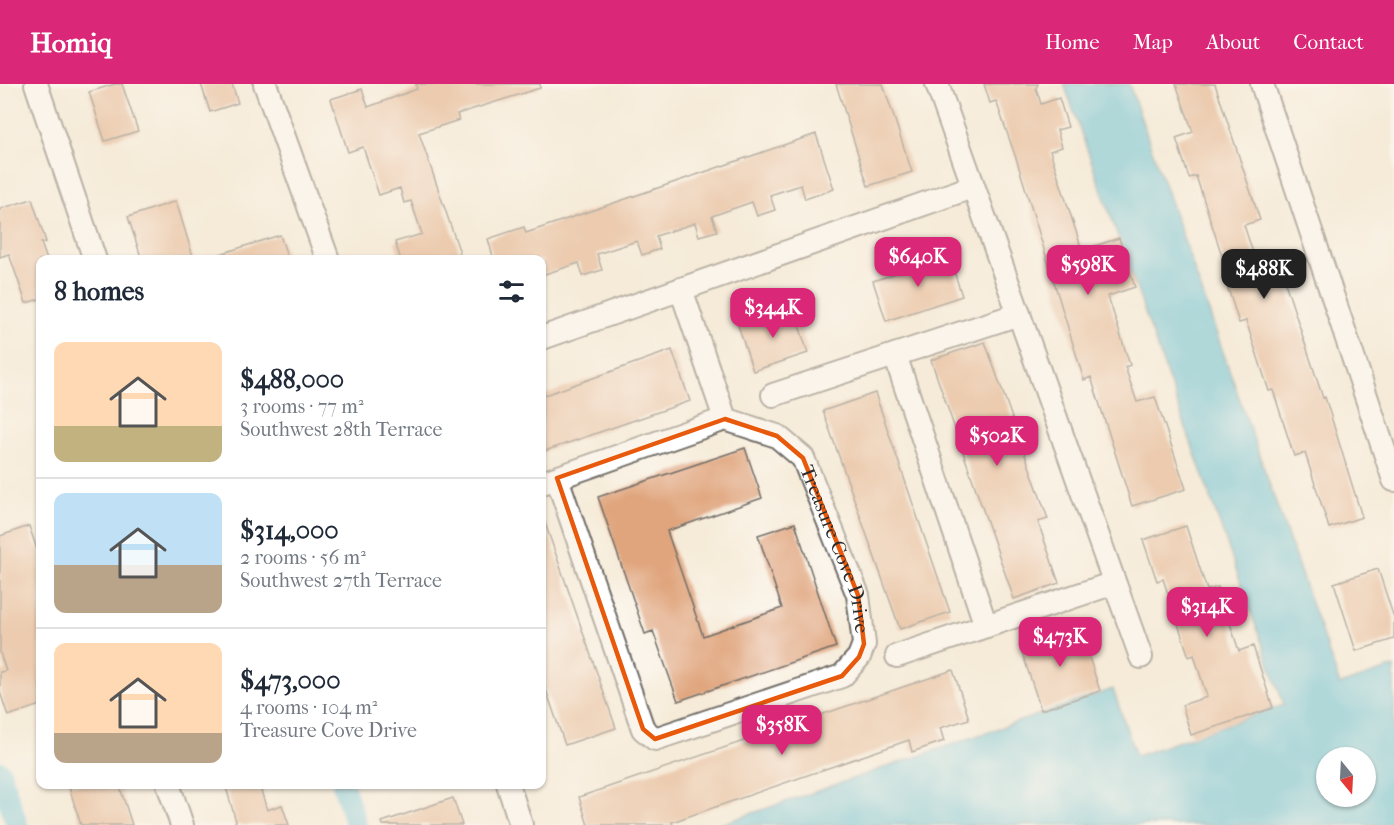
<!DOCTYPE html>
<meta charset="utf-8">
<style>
:root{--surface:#fff;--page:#f2f2f3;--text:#1f2937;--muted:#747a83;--line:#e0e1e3;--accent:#db2777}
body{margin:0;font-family:"IM FELL French Canon",serif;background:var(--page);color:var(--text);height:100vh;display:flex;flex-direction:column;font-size:22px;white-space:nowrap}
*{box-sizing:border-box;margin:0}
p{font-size:20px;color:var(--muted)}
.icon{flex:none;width:33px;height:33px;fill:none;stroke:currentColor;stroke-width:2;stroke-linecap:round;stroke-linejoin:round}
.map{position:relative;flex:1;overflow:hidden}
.sheet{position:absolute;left:36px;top:171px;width:510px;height:534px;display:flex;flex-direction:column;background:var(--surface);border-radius:12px;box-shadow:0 2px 4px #0004}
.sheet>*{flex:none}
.needle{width:39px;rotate:162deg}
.controls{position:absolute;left:1316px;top:663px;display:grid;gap:12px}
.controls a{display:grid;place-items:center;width:60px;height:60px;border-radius:50%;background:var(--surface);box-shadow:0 2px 4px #0004;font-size:30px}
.price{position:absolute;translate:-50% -51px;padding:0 14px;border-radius:12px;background:var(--accent);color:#fff;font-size:20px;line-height:39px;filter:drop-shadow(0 2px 3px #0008)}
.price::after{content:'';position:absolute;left:50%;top:36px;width:18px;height:14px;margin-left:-9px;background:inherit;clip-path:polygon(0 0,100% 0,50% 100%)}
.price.active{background:#222;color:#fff}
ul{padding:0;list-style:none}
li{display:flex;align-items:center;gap:18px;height:150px;padding:0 18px}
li+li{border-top:2px solid var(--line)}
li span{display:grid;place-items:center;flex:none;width:168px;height:120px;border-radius:12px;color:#555}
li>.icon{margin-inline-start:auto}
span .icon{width:72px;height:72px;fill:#fffc;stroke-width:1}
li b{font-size:26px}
h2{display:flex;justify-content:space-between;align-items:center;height:72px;padding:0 18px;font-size:26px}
header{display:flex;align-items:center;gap:36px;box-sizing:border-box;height:84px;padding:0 30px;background:var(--accent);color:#fff}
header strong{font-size:28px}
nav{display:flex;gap:33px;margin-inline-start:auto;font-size:21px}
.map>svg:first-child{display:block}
.water{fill:#5cc0da;stroke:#447682;stroke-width:1.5;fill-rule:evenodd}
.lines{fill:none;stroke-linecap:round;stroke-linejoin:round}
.canal{stroke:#5cc0da;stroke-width:22}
.building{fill:#e0a57d}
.minor-casing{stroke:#726e68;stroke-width:26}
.minor{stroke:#fff;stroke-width:22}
.marked{fill:none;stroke:#e8590c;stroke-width:4.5;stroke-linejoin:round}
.labels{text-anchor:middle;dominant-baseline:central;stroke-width:6;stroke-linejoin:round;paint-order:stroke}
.street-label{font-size:20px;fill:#2b2b2b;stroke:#fff}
</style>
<header>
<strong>Homiq</strong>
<nav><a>Home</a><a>Map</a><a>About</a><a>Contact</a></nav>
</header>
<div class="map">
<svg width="1394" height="741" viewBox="0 0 1394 741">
<rect width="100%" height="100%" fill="#fff"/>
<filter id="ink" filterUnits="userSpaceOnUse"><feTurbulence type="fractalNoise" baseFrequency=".0167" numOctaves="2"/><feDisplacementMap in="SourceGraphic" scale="12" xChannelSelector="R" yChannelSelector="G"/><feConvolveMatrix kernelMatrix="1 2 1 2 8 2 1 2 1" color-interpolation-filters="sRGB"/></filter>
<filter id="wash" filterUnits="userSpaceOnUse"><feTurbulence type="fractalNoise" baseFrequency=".008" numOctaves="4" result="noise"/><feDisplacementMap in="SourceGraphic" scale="24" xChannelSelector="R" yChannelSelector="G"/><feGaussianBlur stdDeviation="1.35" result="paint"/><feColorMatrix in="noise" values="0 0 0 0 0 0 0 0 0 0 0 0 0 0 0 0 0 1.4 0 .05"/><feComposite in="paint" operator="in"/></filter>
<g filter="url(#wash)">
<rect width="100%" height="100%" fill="#f6ebd8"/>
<!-- water -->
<path class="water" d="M1064,0H1129L1340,601L1394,583V741H718L1113,605L1136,672L1284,621ZM1326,674H1365V712H1326Z"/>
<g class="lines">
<!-- canal -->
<path class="canal" d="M0,688L17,741
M343,700L356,741"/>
</g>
<g id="blocks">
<!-- building -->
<path class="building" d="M115,0H122L138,47L105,57L89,8Z
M201,0H232L238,19L210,28Z
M416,0H540V4L457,30L459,36L419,49L460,169L439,176H401L395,158L422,150L411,117L404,119L400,104L379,111L363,63L348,68L331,15L362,5L368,23L417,5Z
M836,0H883L912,88L868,102Z
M984,0H1038L1036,4L1041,20L1059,14L1068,43L1057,46L1062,63L1050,67L1082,166L1119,154L1135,203L1108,212L1130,281L1125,283L1137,318L1155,313L1186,405L1132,422L1091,293L1084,296L1017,77L996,17L990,19Z
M1176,0H1215L1260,136L1244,141L1255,175L1275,168L1323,314L1325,313L1362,433L1329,444L1305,369L1294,372L1273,306L1269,307L1246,237L1239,239L1222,186L1226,184L1196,92L1189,94L1176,54L1193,48Z
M816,50L834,105L805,115L801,101L770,111L775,126L757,132L752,118L712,132L717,147L699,152L695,139L656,152L660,165L642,171L637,157L597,170L602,186L583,192L579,179L542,191V176H494L488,155L524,143L526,149Z
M32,115L46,158L41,159L47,176H40V215L26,219L9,170L0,173V125Z
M176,117L194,176H142L128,133Z
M280,151L287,172L275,176H215L214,172Z
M949,172L962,212L886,237L873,197Z
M793,223L808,269L753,287L738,241Z
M985,258L1048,435L1038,438L1059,499L1014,515L931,276Z
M672,266L690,317L542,368V312Z
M875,309L950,528L900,545L823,327Z
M745,364L762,414L667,447L703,552L782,524L758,451L795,439L836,563L678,617L653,547L645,550L598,413Z
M544,436L616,644L565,661L542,594V437Z
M29,442L37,465L40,464V621L8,632L0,608V588L6,587L0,569V452Z
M1186,442L1207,506L1218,503L1239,567L1253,562L1273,624L1191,651L1182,621L1207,613L1194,571L1189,573L1163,495L1157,497L1143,456Z
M1378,485L1394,534V555L1356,567L1334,499Z
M1079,542L1100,607L1041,626L1020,562Z
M953,586L969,635L940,644L944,657L912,668L909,656L672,738L673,741H588L579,713Z
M68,700H119L132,741H81Z
M225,700H259L267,726L282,721L289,741H233L236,737Z
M453,714L462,741H383L382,738Z"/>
</g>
</g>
<g filter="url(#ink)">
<use href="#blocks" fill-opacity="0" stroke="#726e68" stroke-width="1.5"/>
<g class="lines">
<!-- minor casing -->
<g class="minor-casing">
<g id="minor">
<path d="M36,0L95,176"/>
<path d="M265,0L328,176"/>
<path d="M937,0L1141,573"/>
<path d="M1262,0L1394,396"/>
<path d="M681,205L725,335"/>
<path d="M542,254L972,103"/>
<path d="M895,271L986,542"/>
<path d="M773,311L1019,230"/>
<path id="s1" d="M542,399L725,335L777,352L803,374L858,511L864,560L859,573L842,592L655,655L643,645L557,394"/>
<path d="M897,572L1114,499"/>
<path d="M168,700L182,741"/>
<path d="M508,700L521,741"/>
</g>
</g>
<!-- minor -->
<use href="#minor" class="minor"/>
</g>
</g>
<!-- marked area -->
<path d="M0 0H1394V741H0ZM725,335L777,352L803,374L858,511L864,560L859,573L842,592L655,655L643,645L557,394Z" fill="#f6ebd8" fill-opacity=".55" fill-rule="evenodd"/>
<path class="marked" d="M725,335L777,352L803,374L858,511L864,560L859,573L842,592L655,655L643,645L557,394Z"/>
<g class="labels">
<!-- street labels -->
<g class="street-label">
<text stroke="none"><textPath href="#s1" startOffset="380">Treasure Cove Drive</textPath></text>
</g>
</g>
</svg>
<div class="controls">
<a><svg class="needle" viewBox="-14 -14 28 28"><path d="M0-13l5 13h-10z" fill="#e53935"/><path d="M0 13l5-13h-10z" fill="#747a83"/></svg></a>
</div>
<b class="price" style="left:918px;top:204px">$640K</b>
<b class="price" style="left:1088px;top:212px">$598K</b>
<b class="price active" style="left:1264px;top:216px">$488K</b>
<b class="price" style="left:773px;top:255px">$344K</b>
<b class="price" style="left:997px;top:383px">$502K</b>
<b class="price" style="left:1207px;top:554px">$314K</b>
<b class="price" style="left:1060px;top:584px">$473K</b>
<b class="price" style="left:782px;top:672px">$358K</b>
<section class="sheet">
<h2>8 homes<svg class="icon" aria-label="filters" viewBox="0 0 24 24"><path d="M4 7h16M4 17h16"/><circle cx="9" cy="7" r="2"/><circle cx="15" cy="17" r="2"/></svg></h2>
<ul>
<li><span style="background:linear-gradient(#ffd9b3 70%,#c2b280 0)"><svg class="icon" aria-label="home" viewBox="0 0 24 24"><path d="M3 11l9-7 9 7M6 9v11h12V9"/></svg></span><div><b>$488,000</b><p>3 rooms · 77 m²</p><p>Southwest 28th Terrace</p></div></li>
<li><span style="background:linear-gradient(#bfe0f5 60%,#b9a48a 0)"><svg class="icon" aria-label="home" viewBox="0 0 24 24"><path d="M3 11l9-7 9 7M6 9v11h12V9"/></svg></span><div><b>$314,000</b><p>2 rooms · 56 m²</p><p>Southwest 27th Terrace</p></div></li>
<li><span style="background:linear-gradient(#ffd9b3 75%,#b9a48a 0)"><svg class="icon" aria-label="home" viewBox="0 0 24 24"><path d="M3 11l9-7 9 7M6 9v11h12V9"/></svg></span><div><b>$473,000</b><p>4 rooms · 104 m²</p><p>Treasure Cove Drive</p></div></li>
</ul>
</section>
</div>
